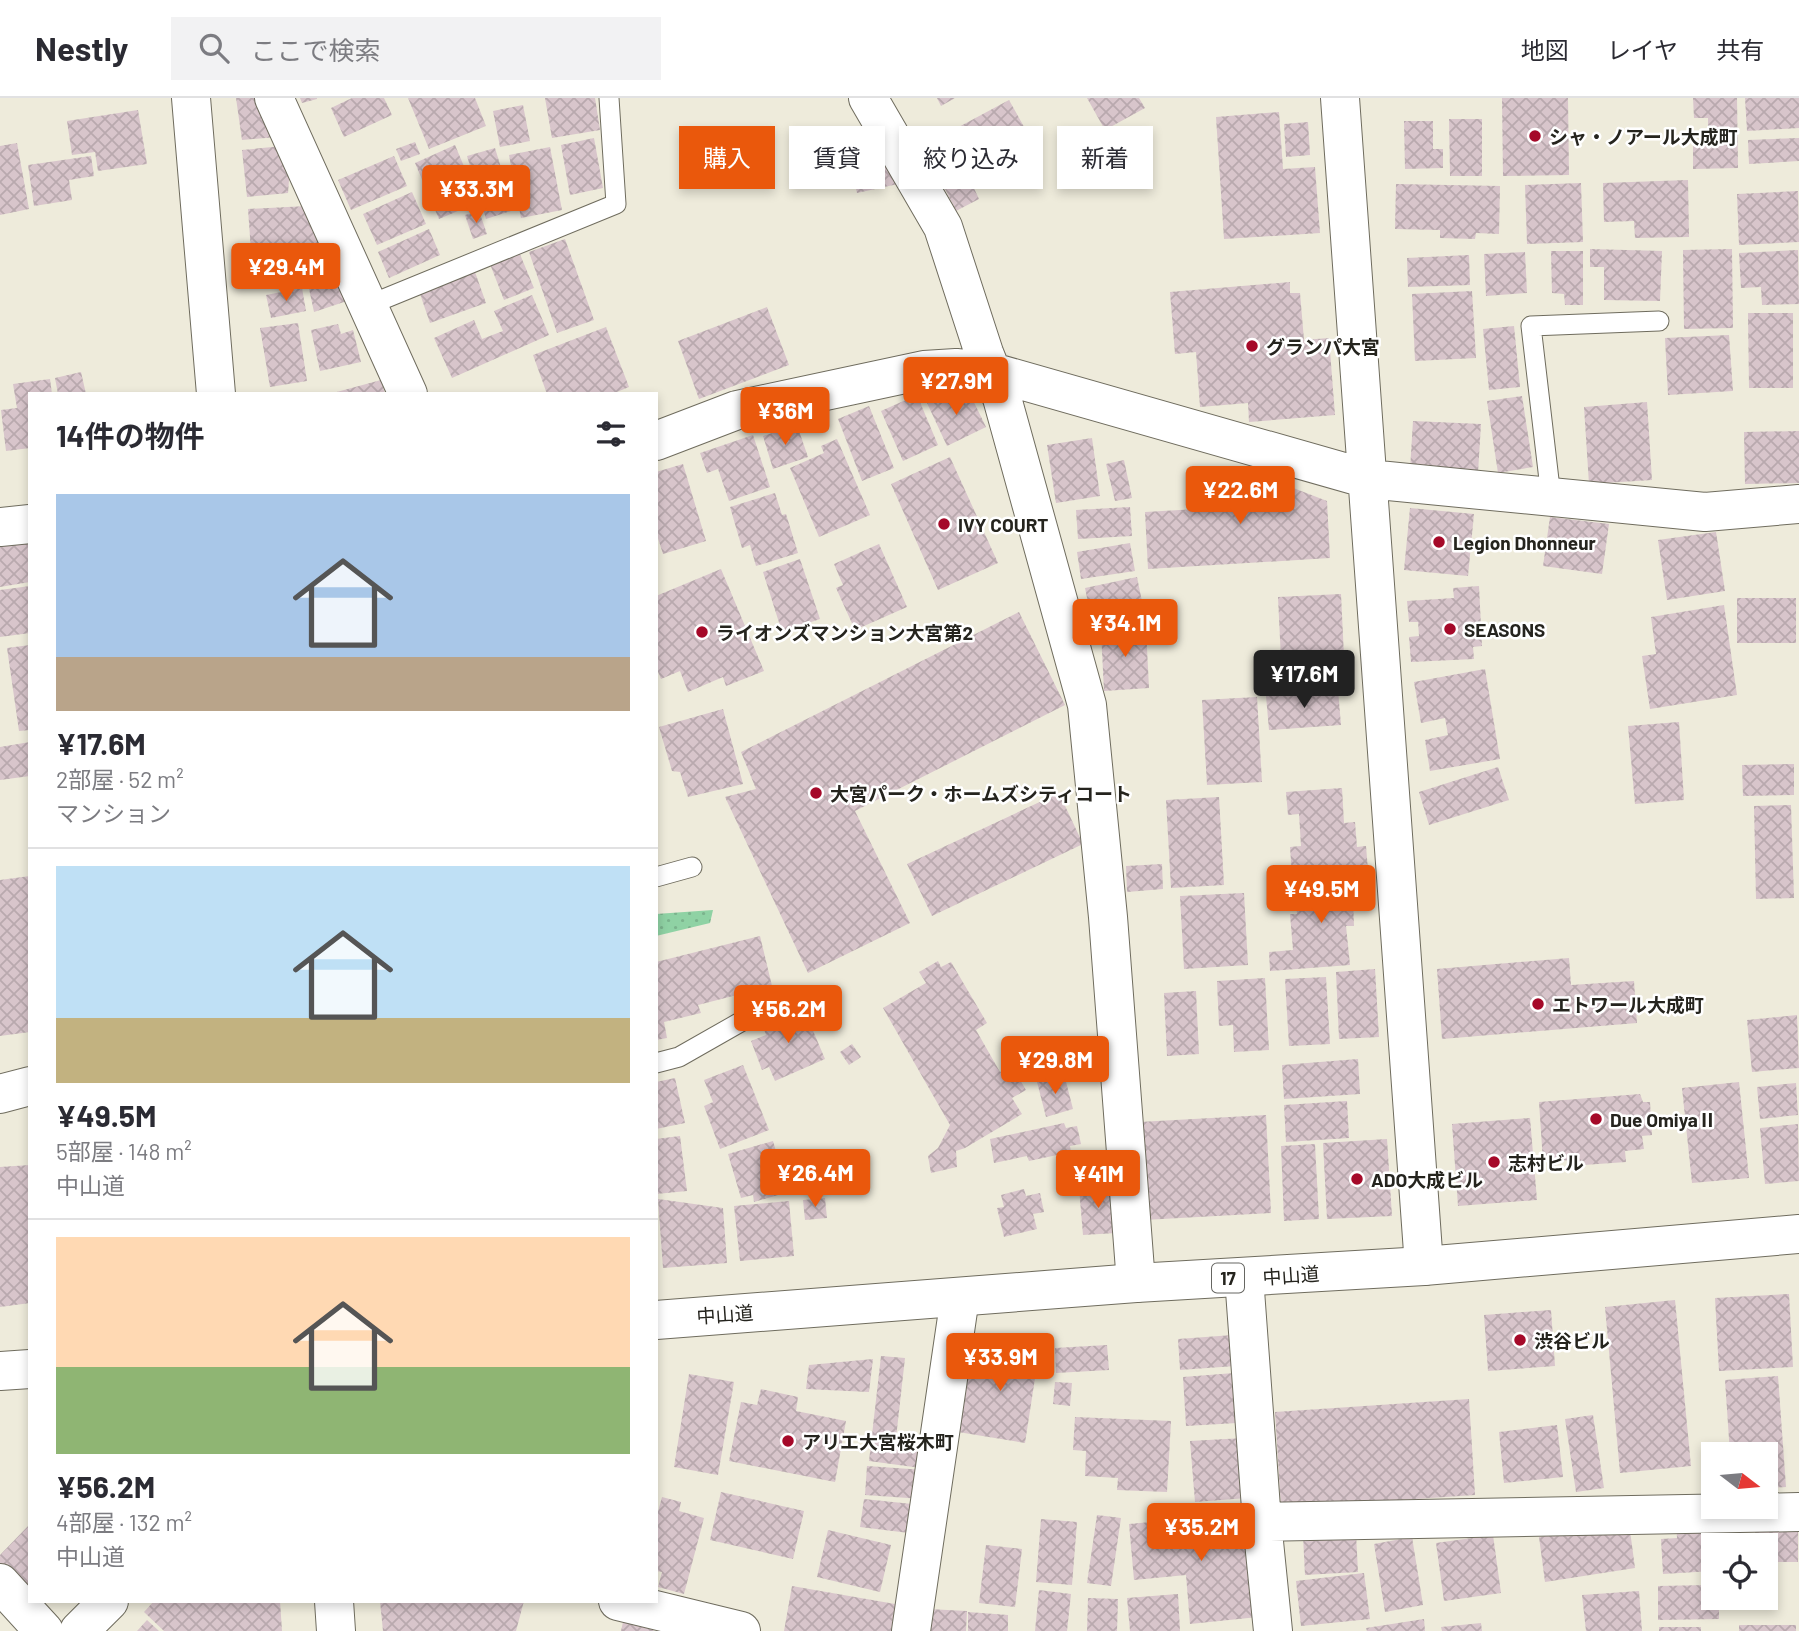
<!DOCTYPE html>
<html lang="ja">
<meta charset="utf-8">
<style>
:root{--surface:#fff;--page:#f2f2f3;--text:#2b2b33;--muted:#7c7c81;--line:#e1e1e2;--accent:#ea580c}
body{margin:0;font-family:Barlow,"Noto Sans JP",sans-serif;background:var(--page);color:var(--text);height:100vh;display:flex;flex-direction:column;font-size:26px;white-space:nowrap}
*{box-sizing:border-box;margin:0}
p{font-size:23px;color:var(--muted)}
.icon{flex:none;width:38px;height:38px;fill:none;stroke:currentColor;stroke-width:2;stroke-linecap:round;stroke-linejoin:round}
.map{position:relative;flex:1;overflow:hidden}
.panel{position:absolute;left:28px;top:294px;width:630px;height:1211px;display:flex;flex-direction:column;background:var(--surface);border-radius:0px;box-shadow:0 4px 10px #0003}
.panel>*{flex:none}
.banner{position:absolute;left:679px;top:28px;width:665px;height:63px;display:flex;gap:14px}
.needle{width:46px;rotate:106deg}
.controls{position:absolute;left:1701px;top:1344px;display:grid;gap:14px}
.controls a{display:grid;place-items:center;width:77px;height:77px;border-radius:0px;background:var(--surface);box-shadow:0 4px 10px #0003;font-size:35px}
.price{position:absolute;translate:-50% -60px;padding:0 16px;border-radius:7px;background:var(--accent);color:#fff;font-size:23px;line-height:46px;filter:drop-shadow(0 2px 4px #0008)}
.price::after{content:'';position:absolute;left:50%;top:42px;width:21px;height:16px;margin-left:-10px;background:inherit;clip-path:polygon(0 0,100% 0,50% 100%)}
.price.active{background:#222;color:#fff}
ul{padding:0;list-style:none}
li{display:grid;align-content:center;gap:14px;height:371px;padding:0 28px}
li+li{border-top:2px solid var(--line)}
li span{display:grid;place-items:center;height:217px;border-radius:0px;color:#555}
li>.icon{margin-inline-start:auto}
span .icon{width:126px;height:126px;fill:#fffc;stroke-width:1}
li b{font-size:30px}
h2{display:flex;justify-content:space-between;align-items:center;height:84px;padding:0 28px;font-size:30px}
.chip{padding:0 24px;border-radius:0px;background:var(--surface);box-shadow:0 4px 10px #0003;font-size:24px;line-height:63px}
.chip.active{background:var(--accent);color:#fff}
header{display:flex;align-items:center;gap:42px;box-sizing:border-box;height:98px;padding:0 35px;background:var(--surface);border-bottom:2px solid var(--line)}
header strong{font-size:33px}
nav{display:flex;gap:38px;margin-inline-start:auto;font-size:24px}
.search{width:490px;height:63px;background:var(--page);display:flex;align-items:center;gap:18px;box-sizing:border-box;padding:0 24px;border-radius:0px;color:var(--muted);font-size:26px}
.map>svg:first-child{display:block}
.park{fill:url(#park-dots)}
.building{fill:url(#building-cross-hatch)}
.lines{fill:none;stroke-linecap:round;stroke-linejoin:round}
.lane-casing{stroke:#6f6c5e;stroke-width:21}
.street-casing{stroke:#6f6c5e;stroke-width:40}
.secondary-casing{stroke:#6f6c5e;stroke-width:40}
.primary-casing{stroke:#6f6c5e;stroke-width:40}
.highway-casing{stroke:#6f6c5e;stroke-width:40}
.lane{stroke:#fff;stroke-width:19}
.street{stroke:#fff;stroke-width:38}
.secondary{stroke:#fff;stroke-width:38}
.primary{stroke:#fff;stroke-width:38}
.highway{stroke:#fff;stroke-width:38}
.poi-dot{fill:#a50929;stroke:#fff;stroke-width:2.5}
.labels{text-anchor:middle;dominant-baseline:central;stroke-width:5;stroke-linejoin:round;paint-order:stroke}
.shield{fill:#fff;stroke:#666662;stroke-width:2}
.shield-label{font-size:18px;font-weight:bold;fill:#25241e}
.poi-label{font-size:19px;font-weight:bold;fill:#25241e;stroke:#fff;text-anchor:start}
.street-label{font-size:19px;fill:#25241e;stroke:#fff}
</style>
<header>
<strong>Nestly</strong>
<div class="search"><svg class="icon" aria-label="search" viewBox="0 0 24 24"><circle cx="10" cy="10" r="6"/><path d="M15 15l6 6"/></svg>ここで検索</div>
<nav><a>地図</a><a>レイヤ</a><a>共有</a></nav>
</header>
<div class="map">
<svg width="1799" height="1533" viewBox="0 0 1799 1533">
<defs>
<pattern id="park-dots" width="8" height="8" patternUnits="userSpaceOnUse" patternTransform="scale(1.75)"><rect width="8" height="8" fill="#8fd2a4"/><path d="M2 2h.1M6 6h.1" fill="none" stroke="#7bb48d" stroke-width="1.8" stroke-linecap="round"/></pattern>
<pattern id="building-cross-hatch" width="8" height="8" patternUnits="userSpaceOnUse" patternTransform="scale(1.75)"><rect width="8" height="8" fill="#d8c5cb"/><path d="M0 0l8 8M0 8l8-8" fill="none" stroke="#b9a9ae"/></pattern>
</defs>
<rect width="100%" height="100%" fill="#eeebdb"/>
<!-- park -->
<path class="park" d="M713,812L710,825L656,838V816Z"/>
<!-- building -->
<path class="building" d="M236,0H255L277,39L242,42Z
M300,0H317V1L302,5Z
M352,0H384L392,17L344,39L331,10Z
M408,0H475L486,28L429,51Z
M545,0H595L600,32L552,40Z
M937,0H955L941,8Z
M1087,0H1139L1145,10L1105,32Z
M1502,0H1568L1569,77L1503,78Z
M1693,0H1737L1738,70L1693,71V48L1708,47V20H1694Z
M1745,0H1799V30L1747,33Z
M1009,2L1042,61L987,90L955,31Z
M523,7L530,43L500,49L493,13Z
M138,12L147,66L98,73L95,54L72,57L67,23Z
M1279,14L1283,71L1315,69L1320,135L1224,141L1216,19Z
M1449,21H1482V78H1450Z
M1404,23H1433V51H1443V70L1405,71Z
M1308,24L1310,57L1286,59L1284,26Z
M594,40L603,90L570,97L561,47Z
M1799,40V63L1749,66L1748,42Z
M415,44L420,56L401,63L396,51Z
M17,45L29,111L0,117V48Z
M455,47L479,104L439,121L415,65Z
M283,48L299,82H289L288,95L247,99L242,52Z
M550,49L562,112L521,120L509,57Z
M495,50L514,112L486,121L467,58Z
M91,58L94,78L69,82L72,102L34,108L28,67Z
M394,58L407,88L351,112L338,82Z
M892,60L898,86L857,95L851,69Z
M966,73L979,101L956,113L942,85Z
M1688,82L1689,139L1635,140L1634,123L1604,124L1603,85Z
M1581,85L1583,144L1527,146L1525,87Z
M1396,86L1500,88L1499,136L1476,135L1475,141L1440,140V132L1395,131Z
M1798,93L1799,144L1739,147L1737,96Z
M412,94L426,126L377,147L363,116Z
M307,108L321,148L251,153L248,111Z
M479,113L487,136L473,141L465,117Z
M429,131L440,157L389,180L378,154Z
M565,141L594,222L557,235L529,154Z
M517,149L534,190L504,202L488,161Z
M1590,151L1662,153L1660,203L1604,202V169H1590Z
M1732,151L1733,230L1684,231L1683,152Z
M332,152L353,201L314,214L302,158Z
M1798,152L1799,206L1762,207L1761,189L1741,190L1739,155Z
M1551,153H1583V207H1565L1564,196L1552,195Z
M1525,154L1527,195L1486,198L1484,156Z
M299,157L302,185L254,190L251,163Z
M1469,157L1470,187L1408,189L1407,160Z
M475,174L486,205L430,225L419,193Z
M1290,184V195H1300L1304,242L1329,240L1335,317L1249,324L1248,305L1200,309L1196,254L1175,256L1170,194Z
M302,190L306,213L271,220L266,197Z
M1472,193L1476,260L1415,263L1412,196Z
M532,197L549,237L452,280L434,240L474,222L482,241L503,233L494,213Z
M767,209L789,267L699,301L678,243Z
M1748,215H1793V290H1749Z
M298,225L307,283L270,289L260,230Z
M338,226L341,236L353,232L361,264L320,273L311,232Z
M1514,228L1520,289L1489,292L1483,231Z
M606,229L629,289L612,296H547L533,257Z
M1729,237L1733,293L1668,297L1665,240Z
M81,274L86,296H58L55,280Z
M50,281L52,296H30V350L6,353L1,312L17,310L13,286Z
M381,282L385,296H333V295Z
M951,293L955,301L969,294L986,329L947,348L927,305Z
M917,297L938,347L903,363L881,313Z
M1522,298L1533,369L1498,375L1487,303Z
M1647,304L1652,382L1589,386L1584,309Z
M869,308L894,370L862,383L838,321Z
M1413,323L1481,326L1478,375L1410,372Z
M797,327L808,359L773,371L763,338Z
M1799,333V385L1745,386L1744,334Z
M753,337L770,389L729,403L718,371L707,375L700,355Z
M1092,340L1100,398L1056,405L1047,347Z
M837,341L870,417L819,439L790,370L824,355L821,348Z
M950,359L998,465L938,492L891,386Z
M1124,362L1132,400L1115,403L1106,366Z
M683,366L706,443L663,456L656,434V374Z
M1262,378L1327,403L1330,460L1148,471L1145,414L1197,411L1196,382Z
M775,395L782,417L786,416L798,455L756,468L750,447L742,450L730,409Z
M1130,409L1132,438L1078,441L1076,412Z
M1410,410L1474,416L1468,478L1404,472Z
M1550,419L1609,426L1602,476L1543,468Z
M1716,434L1725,493L1667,502L1658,442Z
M30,441V484L0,489V445Z
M1130,445L1135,473L1081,481L1077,454Z
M879,446L907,509L855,532L836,490L843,487L834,466Z
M800,461L820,521L782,534L763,474Z
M721,471L764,573L726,588L723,579L688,594L680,573L661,581L656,569V498Z
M1137,479L1145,518L1093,529L1085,490Z
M30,488V535L0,539V492Z
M1479,488L1482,548L1473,549L1474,561L1411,564L1409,539L1419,538L1418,524H1409L1407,503L1454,500L1453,490Z
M1341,496L1345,579L1282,583L1278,499Z
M1737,500H1796V545H1737Z
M1724,507L1737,597L1650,611L1642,558L1656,556L1651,519Z
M1019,514L1065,607L855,713L910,825L808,875L725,699L756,691L741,654Z
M1146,530L1149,590L1104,593L1101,533Z
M30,547V632L19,633L7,550Z
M1485,571L1500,661L1430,673L1425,642L1448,637L1445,620L1421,625L1414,584Z
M1338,592L1341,627L1269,632L1266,598Z
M1257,599L1262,684L1207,687L1202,602Z
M723,611L743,686L688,699L680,674L672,673L659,629Z
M1679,624L1684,702L1635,706L1628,628Z
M30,644V678L0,682V649Z
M1794,666V697L1743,698L1742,667Z
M1498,669L1509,702L1429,727L1419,694Z
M1342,690L1344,725L1355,724L1357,749L1366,748L1368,772L1292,778L1290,749L1301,748L1299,716L1288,717L1286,694Z
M1059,695L1083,746L932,818L907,766Z
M1219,699L1224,787L1171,790L1166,702Z
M1791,707L1794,800L1756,801L1754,708Z
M1162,766L1163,791L1127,794L1126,768Z
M30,778V934L0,938V782Z
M1369,781L1371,800L1353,802L1354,828H1346L1350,867L1270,873L1269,854L1293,852L1290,816H1297L1294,787Z
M1244,795L1248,867L1184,871L1180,798Z
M760,838L772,888L698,907L701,915L664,924L667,940L656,942V864Z
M1569,860L1571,887L1634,883L1637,925L1442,941L1437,871Z
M938,863L941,869L951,864L987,925L976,932L1000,974L1011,967L1026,992L1012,1000L1022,1016L965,1050L956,1053L957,1069L931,1075L928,1058L938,1050L950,1027L883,910L926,885L919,874Z
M1375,871L1379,939L1339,941L1336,874Z
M1326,879L1330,946L1289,948L1285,881Z
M1265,880L1269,952L1234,954L1233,927L1219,928L1217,883Z
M1196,893L1199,956L1167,958L1164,895Z
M803,909L825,961L775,983L769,969L762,972L751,943L766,937L762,926Z
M1797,917L1799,970L1752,974L1747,922Z
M852,946L861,959L849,967L840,954Z
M1358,961L1360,996L1284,1001L1282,967Z
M743,967L769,1032L720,1051L704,1008L713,1004L704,982Z
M1064,976L1073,1011L1046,1019L1037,984Z
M675,980L685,1025L656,1031V984Z
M1739,984L1749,1080L1692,1085L1682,990Z
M1796,985L1798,1017L1760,1021L1757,989Z
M1640,996L1643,1004H1650L1652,1037L1642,1038L1644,1051L1625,1053L1626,1064L1570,1068L1571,1062L1543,1064L1539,1004Z
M1347,1003L1349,1040L1286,1044L1284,1007Z
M1266,1017L1271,1115L1144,1122L1139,1024Z
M1530,1020L1537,1102L1458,1108L1452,1026Z
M1064,1025L1066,1030L1077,1028L1081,1046L1070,1048L1071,1054L1029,1063L1027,1058L994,1065L990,1041Z
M1798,1026L1799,1083L1765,1086L1760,1030Z
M680,1038L687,1093L656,1096V1041Z
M1387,1041L1392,1118L1327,1121L1323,1045Z
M773,1043L788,1094L754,1104L753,1097L741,1100L728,1056Z
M1315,1046L1319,1121L1284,1123L1281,1048Z
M30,1067V1205L0,1209V1069Z
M1112,1088L1116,1135L1083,1137L1079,1090Z
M1024,1091L1026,1098L1040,1095L1044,1114L1033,1116L1037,1131L1004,1139L997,1110L1004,1109L1001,1097Z
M825,1100L827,1120L805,1122L803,1102Z
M658,1101L723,1110L727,1165L663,1170Z
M789,1103L794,1158L740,1163L734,1108Z
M1789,1196L1793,1269L1719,1273L1715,1200Z
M1675,1202L1691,1368L1620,1375L1605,1209Z
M1551,1212L1555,1268L1488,1273L1484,1217Z
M1233,1237L1235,1268L1180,1272L1178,1241Z
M1107,1247L1109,1272L1056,1275L1055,1250Z
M1040,1248L1025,1345L958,1334L971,1253Z
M881,1258L905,1260L895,1349L923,1352L921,1370L869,1363Z
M873,1261L869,1294L806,1291L809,1267Z
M1234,1275L1237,1325L1186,1328L1183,1279Z
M689,1276L734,1284L718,1377L674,1369Z
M1778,1278L1786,1389L1766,1390V1356H1730L1725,1282Z
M1055,1284L1072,1285L1070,1308L1053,1306Z
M761,1291L798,1299L796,1313L846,1323L835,1384L729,1363L741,1304L757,1307Z
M1469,1301L1475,1397L1281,1410L1275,1314Z
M1593,1317L1604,1390L1576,1394L1565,1321Z
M1075,1319L1171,1323L1167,1394L1117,1392L1118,1380L1085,1378L1086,1353L1073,1352Z
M1557,1327L1563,1379L1504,1385L1499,1334Z
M1244,1340L1247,1400L1195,1404L1190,1343Z
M867,1368L924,1372L922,1401L865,1397Z
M721,1394L804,1413L793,1461L710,1442Z
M662,1399L681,1404L679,1413L704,1420L684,1496L658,1489L662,1474L656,1473V1421Z
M864,1401L912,1406L909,1435L860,1429Z
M1249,1415L1258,1519L1190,1526L1186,1477L1134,1482L1129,1426Z
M1097,1417L1121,1420L1111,1488L1087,1485Z
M1798,1419V1464H1766V1447H1733V1435H1755V1420Z
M1041,1421L1077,1424L1072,1487L1036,1484Z
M1713,1422V1473L1663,1476L1661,1441L1677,1440L1676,1424Z
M1629,1425L1635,1470L1545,1484L1539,1439Z
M30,1426V1498L0,1469V1457Z
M828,1432L891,1447L880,1494L817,1479Z
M1356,1435L1358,1474L1305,1477L1303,1438Z
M1493,1437L1501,1495L1444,1503L1436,1445Z
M1412,1439L1423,1507L1385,1514L1374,1446Z
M986,1447L1022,1451L1015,1509L979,1505Z
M1364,1475L1370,1521L1301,1528L1296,1483Z
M1708,1487V1497L1719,1500V1521L1658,1522V1488Z
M792,1488L895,1506L891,1533H784Z
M1039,1492L1071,1496L1067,1533H1035Z
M1639,1493L1642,1533H1586L1582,1497Z
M1178,1496L1180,1533H1130L1127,1500Z
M1088,1500L1118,1501L1117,1533H1087Z
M154,1503H280L282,1533H164L144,1514Z
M380,1503H524L516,1533H383Z
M928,1511L967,1513L966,1533H927Z
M968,1514L1008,1517V1533H968Z
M1424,1521L1425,1533H1367L1366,1530Z
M147,1522L159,1533H137Z
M623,1524L654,1532L653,1533H621Z
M1481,1525L1482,1533H1442L1441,1529Z
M1739,1527H1796V1533H1739Z
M1659,1529H1701V1533H1659Z"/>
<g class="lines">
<!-- lane casing -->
<g class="lane-casing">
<path id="lane" d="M369,207L616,106L609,0
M1551,399L1531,228L1659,223
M656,779L692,769
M656,965L679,959L744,922"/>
</g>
<!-- street casing -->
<g class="street-casing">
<path id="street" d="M274,0L408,296
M868,0L943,129L984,255L1002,300L1087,607L1108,819L1136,1185
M1340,0L1424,1168
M656,343L737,312L924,272L956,270L992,274L1368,381L1705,414L1799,406
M0,429L30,426
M0,996L30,988
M1244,1179L1262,1424L1273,1533
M1262,1424L1799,1414
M0,1485L44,1533
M618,1503L741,1533
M911,1533L960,1199"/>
</g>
<!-- secondary casing -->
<g class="secondary-casing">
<path id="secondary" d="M79,1533L109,1503"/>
</g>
<!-- primary casing -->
<g class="primary-casing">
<path id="primary" d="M191,0L216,296
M334,1503L336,1533"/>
</g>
<!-- highway casing -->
<g class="highway-casing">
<path id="highway" d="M656,1222L1136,1185L1424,1168L1799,1136
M0,1273L30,1271"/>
</g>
<!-- lane -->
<use href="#lane" class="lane"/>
<!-- street -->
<use href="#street" class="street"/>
<!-- secondary -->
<use href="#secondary" class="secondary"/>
<!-- primary -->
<use href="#primary" class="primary"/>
<!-- highway -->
<use href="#highway" class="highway"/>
</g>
<!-- markers -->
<g class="poi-dot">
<circle cx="1535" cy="38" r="7"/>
<circle cx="1252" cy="248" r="7"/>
<circle cx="944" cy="426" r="7"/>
<circle cx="1439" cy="444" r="7"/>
<circle cx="1450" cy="531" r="7"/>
<circle cx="702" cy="534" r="7"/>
<circle cx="816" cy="695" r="7"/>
<circle cx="1538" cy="906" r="7"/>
<circle cx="1596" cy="1021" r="7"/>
<circle cx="1494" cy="1064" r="7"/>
<circle cx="1357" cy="1081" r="7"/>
<circle cx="1520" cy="1242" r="7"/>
<circle cx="788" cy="1343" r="7"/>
</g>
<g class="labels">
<!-- shield labels -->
<rect class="shield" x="1212" y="1165.5" width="32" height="29" rx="5"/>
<g class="shield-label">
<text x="1228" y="1180">17</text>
</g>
<!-- poi labels -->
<g class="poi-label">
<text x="1549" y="38">シャ・ノアール大成町</text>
<text x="1266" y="248">グランパ大宮</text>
<text x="958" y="426">IVY COURT</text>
<text x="1453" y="444">Legion Dhonneur</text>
<text x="1464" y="531">SEASONS</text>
<text x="716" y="534">ライオンズマンション大宮第2</text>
<text x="830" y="695">大宮パーク・ホームズシティコート</text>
<text x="1552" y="906">エトワール大成町</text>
<text x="1610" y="1021">Due OmiyaⅡ</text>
<text x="1508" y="1064">志村ビル</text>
<text x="1371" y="1081">ADO大成ビル</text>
<text x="1534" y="1242">渋谷ビル</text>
<text x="802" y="1343">アリエ大宮桜木町</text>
</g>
<!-- street labels -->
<g class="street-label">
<text transform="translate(1291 1177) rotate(-4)">中山道</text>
<text transform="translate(725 1216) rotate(-4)">中山道</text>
</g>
</g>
</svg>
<div class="controls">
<a><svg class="needle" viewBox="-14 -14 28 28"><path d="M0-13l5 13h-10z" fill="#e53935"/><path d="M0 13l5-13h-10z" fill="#7c7c81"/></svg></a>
<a><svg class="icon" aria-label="locate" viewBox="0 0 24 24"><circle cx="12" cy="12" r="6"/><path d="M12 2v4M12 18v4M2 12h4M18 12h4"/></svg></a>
</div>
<b class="price" style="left:476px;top:127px">¥33.3M</b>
<b class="price" style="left:286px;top:205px">¥29.4M</b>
<b class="price" style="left:956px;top:319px">¥27.9M</b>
<b class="price" style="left:785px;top:349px">¥36M</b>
<b class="price" style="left:1240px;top:428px">¥22.6M</b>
<b class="price" style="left:1125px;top:561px">¥34.1M</b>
<b class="price active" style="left:1304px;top:612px">¥17.6M</b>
<b class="price" style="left:1321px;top:827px">¥49.5M</b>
<b class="price" style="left:788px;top:947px">¥56.2M</b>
<b class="price" style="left:1055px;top:998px">¥29.8M</b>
<b class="price" style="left:815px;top:1111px">¥26.4M</b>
<b class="price" style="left:1098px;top:1112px">¥41M</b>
<b class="price" style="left:1000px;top:1295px">¥33.9M</b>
<b class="price" style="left:1201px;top:1465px">¥35.2M</b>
<div class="banner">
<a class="chip active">購入</a>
<a class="chip">賃貸</a>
<a class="chip">絞り込み</a>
<a class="chip">新着</a>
</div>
<section class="panel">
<h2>14件の物件<svg class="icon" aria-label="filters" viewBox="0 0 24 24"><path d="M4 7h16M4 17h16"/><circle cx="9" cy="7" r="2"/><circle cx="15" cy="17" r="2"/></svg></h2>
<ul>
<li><span style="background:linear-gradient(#a9c7e8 75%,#b9a48a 0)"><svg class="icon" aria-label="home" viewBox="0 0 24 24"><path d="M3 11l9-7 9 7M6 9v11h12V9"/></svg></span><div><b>¥17.6M</b><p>2部屋 · 52 m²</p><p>マンション</p></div></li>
<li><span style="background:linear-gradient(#bfe0f5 70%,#c2b280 0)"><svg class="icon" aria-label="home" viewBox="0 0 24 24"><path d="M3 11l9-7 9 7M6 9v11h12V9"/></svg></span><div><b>¥49.5M</b><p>5部屋 · 148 m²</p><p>中山道</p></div></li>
<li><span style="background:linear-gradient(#ffd9b3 60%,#8fb573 0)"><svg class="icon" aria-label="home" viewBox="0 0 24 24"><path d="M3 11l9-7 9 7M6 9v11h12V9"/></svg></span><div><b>¥56.2M</b><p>4部屋 · 132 m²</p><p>中山道</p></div></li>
</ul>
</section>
</div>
